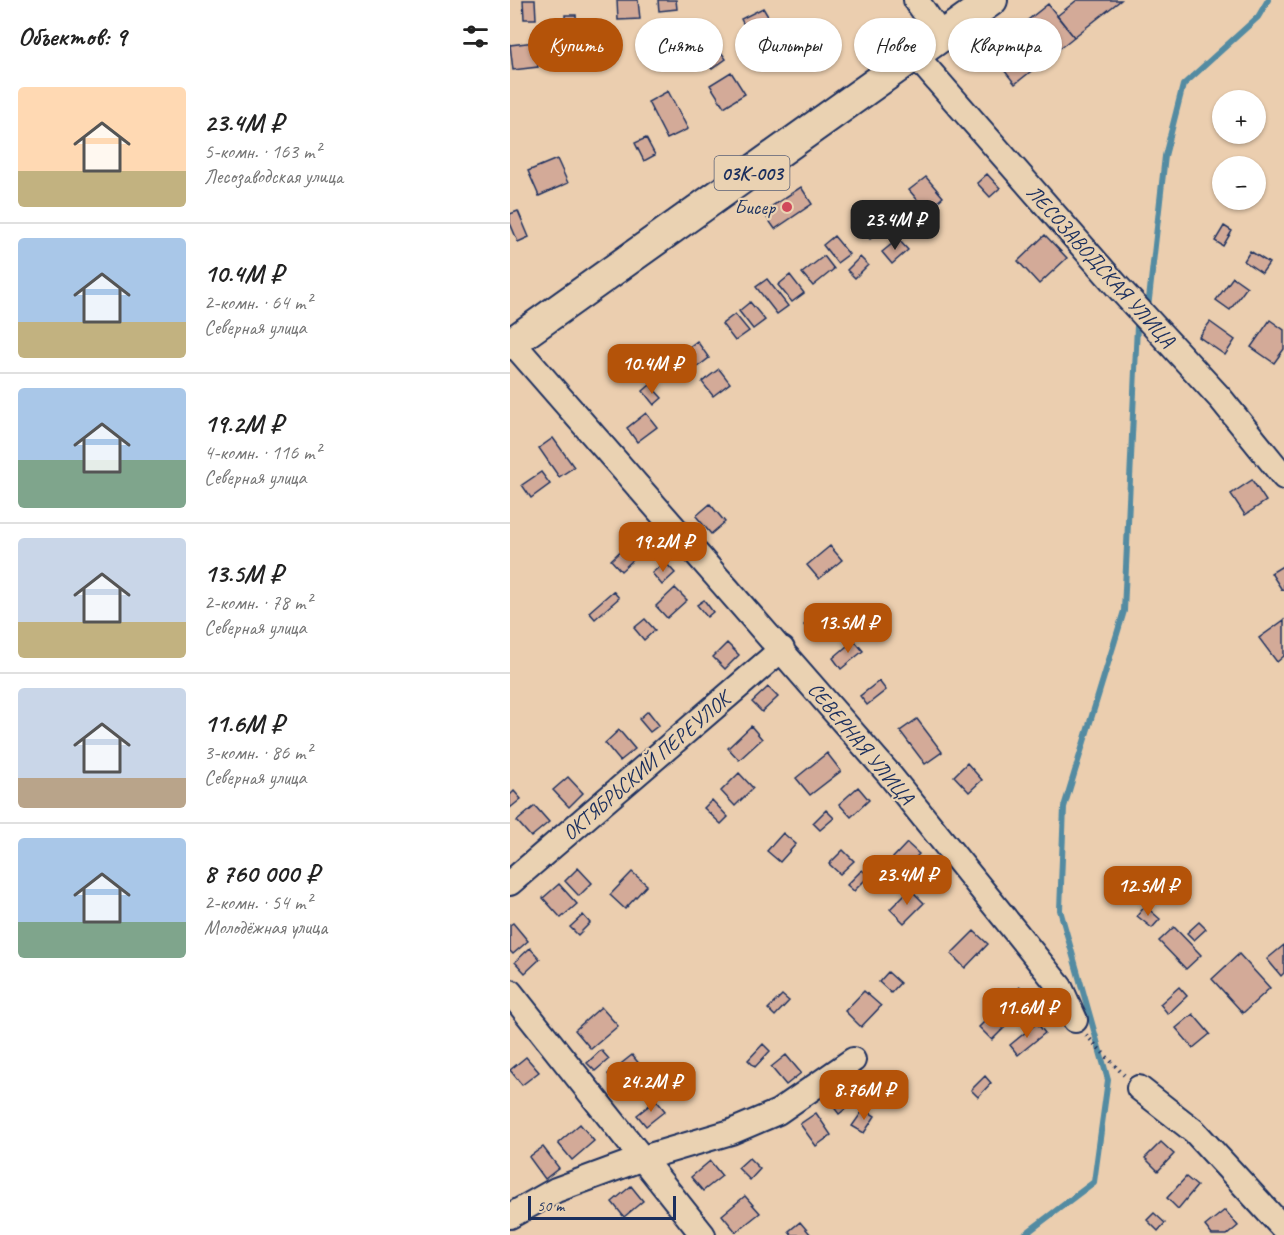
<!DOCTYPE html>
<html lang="ru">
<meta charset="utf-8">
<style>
:root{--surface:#fff;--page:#f6f6f6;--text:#222;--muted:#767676;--line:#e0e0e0;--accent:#b45309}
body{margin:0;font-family:Caveat,sans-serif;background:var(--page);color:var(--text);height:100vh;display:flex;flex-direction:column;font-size:22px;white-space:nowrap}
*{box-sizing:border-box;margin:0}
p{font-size:20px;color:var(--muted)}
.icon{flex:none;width:33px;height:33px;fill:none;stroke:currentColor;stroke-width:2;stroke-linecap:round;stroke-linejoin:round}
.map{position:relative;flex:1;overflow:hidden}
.side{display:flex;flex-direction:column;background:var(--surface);width:510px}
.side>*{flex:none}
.banner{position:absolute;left:18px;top:18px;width:570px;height:54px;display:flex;gap:12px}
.buttons{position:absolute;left:702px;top:90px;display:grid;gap:12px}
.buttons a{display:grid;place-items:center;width:54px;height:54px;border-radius:50%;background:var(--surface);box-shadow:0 2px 4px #0004;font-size:30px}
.scale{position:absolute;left:18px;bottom:15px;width:148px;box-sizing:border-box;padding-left:6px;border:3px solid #1b2f5e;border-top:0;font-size:16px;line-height:21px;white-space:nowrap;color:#1b2f5e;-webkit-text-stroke:4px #ead2b2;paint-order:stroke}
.price{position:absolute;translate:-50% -51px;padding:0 14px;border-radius:12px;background:var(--accent);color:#fff;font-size:20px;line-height:39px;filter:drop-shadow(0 2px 3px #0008)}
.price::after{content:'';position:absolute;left:50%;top:36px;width:18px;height:14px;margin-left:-9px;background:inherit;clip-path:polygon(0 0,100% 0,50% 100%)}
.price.current{background:#222;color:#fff}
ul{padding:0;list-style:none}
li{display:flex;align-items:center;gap:18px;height:150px;padding:0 18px}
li+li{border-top:2px solid var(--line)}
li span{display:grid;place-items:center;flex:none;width:168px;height:120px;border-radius:6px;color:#555}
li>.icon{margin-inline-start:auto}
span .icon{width:72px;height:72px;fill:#fffc;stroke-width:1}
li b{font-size:26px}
h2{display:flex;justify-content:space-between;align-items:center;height:72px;padding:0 18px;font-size:26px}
.tag{padding:0 21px;border-radius:27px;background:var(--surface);box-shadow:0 2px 4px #0004;font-size:21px;line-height:54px}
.tag.current{background:var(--accent);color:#fff}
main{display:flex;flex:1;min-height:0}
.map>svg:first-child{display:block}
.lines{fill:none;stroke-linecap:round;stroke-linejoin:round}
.stream{stroke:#538ba2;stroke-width:6}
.building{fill:#d3aa98;stroke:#1b2f5e;stroke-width:1.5}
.minor-casing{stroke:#1b2f5e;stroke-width:28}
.major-casing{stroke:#1b2f5e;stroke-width:34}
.path{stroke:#1b2f5e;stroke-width:4;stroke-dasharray:1.5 4.5;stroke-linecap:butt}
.minor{stroke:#ead2b2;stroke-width:24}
.major{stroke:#ead2b2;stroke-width:30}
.poi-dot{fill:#d1495b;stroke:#ead2b2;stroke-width:2}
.labels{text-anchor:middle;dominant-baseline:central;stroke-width:4.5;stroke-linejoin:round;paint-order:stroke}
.shield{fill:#ead2b2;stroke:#596077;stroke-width:1.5}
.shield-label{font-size:20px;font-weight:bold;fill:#1b2f5e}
.poi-label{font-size:21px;fill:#1b2f5e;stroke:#ead2b2;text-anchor:end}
.street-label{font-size:21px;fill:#1b2f5e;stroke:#ead2b2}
</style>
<main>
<section class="side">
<h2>Объектов: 9<svg class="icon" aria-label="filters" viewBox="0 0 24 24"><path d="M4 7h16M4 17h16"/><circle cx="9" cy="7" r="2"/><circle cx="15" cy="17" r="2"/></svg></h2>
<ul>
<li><span style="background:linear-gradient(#ffd9b3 70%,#c2b280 0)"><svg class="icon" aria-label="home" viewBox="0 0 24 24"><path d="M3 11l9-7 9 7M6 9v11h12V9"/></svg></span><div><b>23.4M ₽</b><p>5-комн. · 163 m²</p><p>Лесозаводская улица</p></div></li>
<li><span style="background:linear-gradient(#a9c7e8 70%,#c2b280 0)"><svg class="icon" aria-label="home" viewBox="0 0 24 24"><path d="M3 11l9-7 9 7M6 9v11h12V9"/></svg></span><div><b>10.4M ₽</b><p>2-комн. · 64 m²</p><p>Северная улица</p></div></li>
<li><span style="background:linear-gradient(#a9c7e8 60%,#7fa58c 0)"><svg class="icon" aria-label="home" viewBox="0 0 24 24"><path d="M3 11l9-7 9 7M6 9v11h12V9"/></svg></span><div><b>19.2M ₽</b><p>4-комн. · 116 m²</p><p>Северная улица</p></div></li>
<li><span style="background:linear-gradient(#c9d6e8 70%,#c2b280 0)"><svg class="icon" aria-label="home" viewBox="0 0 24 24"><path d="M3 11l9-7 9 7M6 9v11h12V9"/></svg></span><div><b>13.5M ₽</b><p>2-комн. · 78 m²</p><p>Северная улица</p></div></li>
<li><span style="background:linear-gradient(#c9d6e8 75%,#b9a48a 0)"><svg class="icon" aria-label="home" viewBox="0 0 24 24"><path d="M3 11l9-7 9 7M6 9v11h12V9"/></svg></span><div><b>11.6M ₽</b><p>3-комн. · 86 m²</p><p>Северная улица</p></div></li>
<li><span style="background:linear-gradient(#a9c7e8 70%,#7fa58c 0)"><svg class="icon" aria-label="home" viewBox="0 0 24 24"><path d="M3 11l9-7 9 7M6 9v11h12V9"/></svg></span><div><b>8 760 000 ₽</b><p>2-комн. · 54 m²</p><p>Молодёжная улица</p></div></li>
</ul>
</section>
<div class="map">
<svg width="774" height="1235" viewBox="0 0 774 1235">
<rect width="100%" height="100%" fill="#ebceaf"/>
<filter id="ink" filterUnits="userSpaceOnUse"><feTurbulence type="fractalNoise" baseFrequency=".0167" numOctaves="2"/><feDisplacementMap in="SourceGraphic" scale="12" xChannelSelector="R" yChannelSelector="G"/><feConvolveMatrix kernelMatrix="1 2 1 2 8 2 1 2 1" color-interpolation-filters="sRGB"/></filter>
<g filter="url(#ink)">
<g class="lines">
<!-- stream -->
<path class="stream" d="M638,308L655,156L673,85L748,17L758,0
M514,1235L584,1182L598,1080L550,910L554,807L614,611L627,326"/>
</g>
<!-- building -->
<path class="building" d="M13,0H25L26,19H14Z
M107,0H128L130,19L108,20Z
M148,0H166L167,9L149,11Z
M567,0H611L564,37L547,16Z
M538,4L564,37L505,84L479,51Z
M253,8L259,18L236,29L231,19Z
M55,15H66L68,43H56Z
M279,20L297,47L278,59L260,31Z
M161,21L162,42L152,43L151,22Z
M142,33L146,62L136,63L132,35Z
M25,42L28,67L3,70L0,45Z
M211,52L216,59L202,69L196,62Z
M221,72L235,94L214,107L200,85Z
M158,91L178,129L157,139L138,102Z
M136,138L145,155L134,161L125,143Z
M47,159L58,183L29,196L18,171Z
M477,174L490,188L480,197L467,183Z
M416,177L433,197L417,211L399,190Z
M291,187L302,204L265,229L253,212Z
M361,210L375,228L360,239L346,221Z
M8,211L19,237L8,242L0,223V214Z
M714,226L722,231L713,246L705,241Z
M535,235L557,258L529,284L508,261Z
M324,236L339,254L327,263L313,245Z
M388,239L398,250L382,264L372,252Z
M740,251L759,263L752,273L734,261Z
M314,256L324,269L303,286L292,273Z
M350,257L358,265L345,278L337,270Z
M280,275L294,293L282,302L268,285Z
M723,277L737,287L720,310L706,300Z
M257,279L278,306L267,314L246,287Z
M240,302L255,320L243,329L229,311Z
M225,314L239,331L225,341L212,324Z
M760,320L774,330V349L764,363L741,347Z
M700,322L725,340L715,355L689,337Z
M187,341L199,358L186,368L174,351Z
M209,369L220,383L203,396L192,382Z
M140,385L152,398L144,405L133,391Z
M136,413L147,427L127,442L117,428Z
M43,438L64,467L49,477L29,448Z
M31,472L40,484L21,498L12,485Z
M742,480L756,501L735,515L721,494Z
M200,504L215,522L201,534L186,516Z
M124,538L134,550L111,571L101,560Z
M320,546L332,560L309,579L297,565Z
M155,562L165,573L152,585L142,573Z
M774,565V589L772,590L761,573Z
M165,588L177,600L157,618L146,606Z
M103,591L109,598L85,619L79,612Z
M194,600L203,612L197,617L187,605Z
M310,610L323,624L306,638L294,625Z
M135,619L145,630L134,640L124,628Z
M774,620V656L767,662L749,638Z
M344,640L353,651L331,669L323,658Z
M217,643L229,655L215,669L203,657Z
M369,681L376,690L357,705L350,696Z
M258,687L268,697L252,712L242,702Z
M138,711L149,725L140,732L129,719Z
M407,719L432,752L415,764L390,731Z
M241,726L252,739L229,760L218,748Z
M109,730L125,749L110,761L95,743Z
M317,753L331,771L300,795L286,778Z
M457,763L472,780L459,792L444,776Z
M229,773L243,788L225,806L211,791Z
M58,777L73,793L59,807L43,790Z
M348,787L359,800L341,817L329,804Z
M4,791L11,799L0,808V795Z
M202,800L218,817L211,824L194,808Z
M25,806L39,822L21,837L7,821Z
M316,810L324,818L310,830L303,823Z
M273,833L286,844L270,862L257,851Z
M397,843L409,854L392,872L380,861Z
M333,850L344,861L330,874L319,864Z
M68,868L82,883L69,896L55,881Z
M352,870L359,876L344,891L337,885Z
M122,872L137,885L115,909L100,895Z
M49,884L67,904L51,918L33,898Z
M400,889L414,903L394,923L380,909Z
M635,906L650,919L642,928L627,916Z
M73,915L80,923L68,935L60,927Z
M689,922L696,929L684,940L677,933Z
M3,923L18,941L3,954L0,951V925Z
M664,927L691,955L676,969L649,941Z
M464,931L478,944L455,968L441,954Z
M774,945V973L771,976L757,959Z
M20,948L30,959L15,973L5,962Z
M729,954L760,988L733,1013L702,979Z
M378,972L390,983L381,993L369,982Z
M510,987L523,999L482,1040L469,1027Z
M669,987L677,996L658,1014L650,1004Z
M354,991L371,1006L351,1027L335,1011Z
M272,995L279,1001L265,1016L258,1009Z
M91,1007L108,1026L81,1049L65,1030Z
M683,1014L700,1034L683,1048L666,1028Z
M527,1023L535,1033L508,1055L500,1045Z
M253,1044L260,1051L245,1067L238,1060Z
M91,1050L99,1059L85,1071L77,1063Z
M122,1055L135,1071L111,1090L98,1074Z
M276,1055L291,1073L276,1085L261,1067Z
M16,1057L29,1072L12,1085L0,1070Z
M475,1076L481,1083L468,1097L461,1090Z
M329,1093L339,1106L329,1114L319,1101Z
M146,1100L155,1111L136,1126L127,1115Z
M354,1109L365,1116L354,1133L342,1126Z
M306,1113L321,1135L306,1146L290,1124Z
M70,1124L84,1141L62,1160L48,1143Z
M651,1142L664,1154L648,1171L635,1158Z
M33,1147L49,1168L35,1179L19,1157Z
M239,1158L250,1169L240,1180L228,1168Z
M200,1161L212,1176L193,1191L181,1177Z
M676,1177L687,1186L668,1209L657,1198Z
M121,1186L133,1201L114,1217L102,1202Z
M235,1196L250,1213L226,1232L212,1215Z
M715,1210L728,1226L717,1235H702L695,1226Z
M644,1213L655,1223L648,1231L637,1220Z
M290,1222L301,1235H282L279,1231Z"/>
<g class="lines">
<!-- minor casing -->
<g class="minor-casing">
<path id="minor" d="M406,0L432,37
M406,56L607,286L711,399L774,477
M2,342L378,773L550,987L565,1020
M0,883L272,649
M0,992L193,1235
M629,1088L684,1131L774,1229
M0,1216L46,1190L133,1158L221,1132L268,1112L343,1060"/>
</g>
<!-- major casing -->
<g class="major-casing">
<path id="major" d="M0,344L482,0"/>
</g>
<!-- path -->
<path class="path" d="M576,1035L614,1075"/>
<!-- minor -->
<use href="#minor" class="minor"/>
<!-- major -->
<use href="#major" class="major"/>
</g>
</g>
<!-- markers -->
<circle class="poi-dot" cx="277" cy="207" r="6"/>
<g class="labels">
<!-- shield labels -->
<rect class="shield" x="204.5" y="156" width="75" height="34" rx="4.5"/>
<g class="shield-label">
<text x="242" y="173">03К-003</text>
</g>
<!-- poi labels -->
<g class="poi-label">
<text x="265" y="207">Бисер</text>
</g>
<!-- street labels -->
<g class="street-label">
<text transform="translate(591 266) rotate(48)">ЛЕСОЗАВОДСКАЯ УЛИЦА</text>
<text transform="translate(351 743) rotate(50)">СЕВЕРНАЯ УЛИЦА</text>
<text transform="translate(136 766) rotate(-41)">ОКТЯБРЬСКИЙ ПЕРЕУЛОК</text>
</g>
</g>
</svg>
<div class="buttons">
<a>+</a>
<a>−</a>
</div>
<div class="scale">50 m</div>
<b class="price current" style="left:385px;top:251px">23.4M ₽</b>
<b class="price" style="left:142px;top:395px">10.4M ₽</b>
<b class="price" style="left:153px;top:573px">19.2M ₽</b>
<b class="price" style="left:338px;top:654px">13.5M ₽</b>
<b class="price" style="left:397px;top:906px">23.4M ₽</b>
<b class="price" style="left:638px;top:917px">12.5M ₽</b>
<b class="price" style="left:517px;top:1039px">11.6M ₽</b>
<b class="price" style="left:141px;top:1113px">24.2M ₽</b>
<b class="price" style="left:354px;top:1121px">8.76M ₽</b>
<div class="banner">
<a class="tag current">Купить</a>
<a class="tag">Снять</a>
<a class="tag">Фильтры</a>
<a class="tag">Новое</a>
<a class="tag">Квартира</a>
</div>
</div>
</main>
